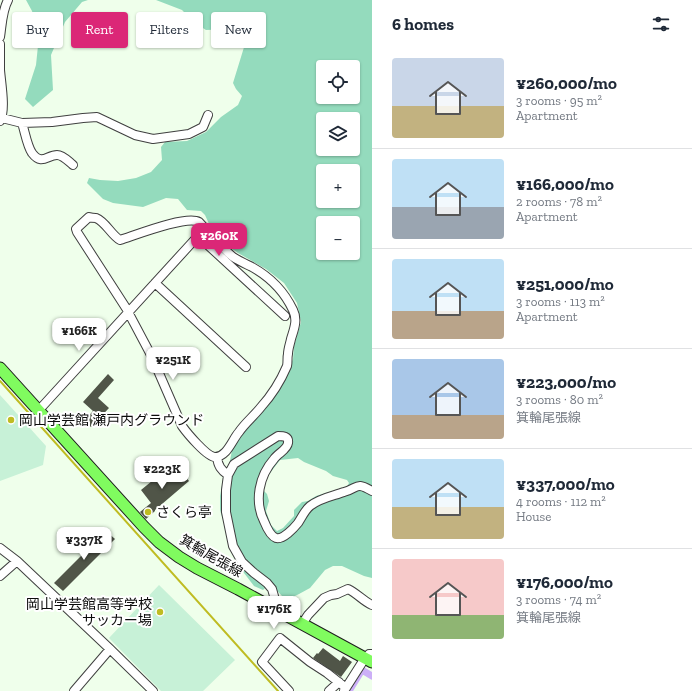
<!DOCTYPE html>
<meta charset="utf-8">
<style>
:root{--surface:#fff;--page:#f6f6f7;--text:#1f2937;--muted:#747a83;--line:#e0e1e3;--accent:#db2777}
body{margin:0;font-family:"Zilla Slab","Noto Sans JP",serif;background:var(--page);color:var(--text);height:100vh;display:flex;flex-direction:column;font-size:15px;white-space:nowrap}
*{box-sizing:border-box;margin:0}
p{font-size:13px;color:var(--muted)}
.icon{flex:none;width:22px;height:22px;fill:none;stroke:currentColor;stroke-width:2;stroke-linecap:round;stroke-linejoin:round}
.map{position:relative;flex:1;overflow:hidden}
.drawer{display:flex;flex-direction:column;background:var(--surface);width:320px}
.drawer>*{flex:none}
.banner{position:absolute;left:12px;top:12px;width:300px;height:36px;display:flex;gap:8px}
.tools{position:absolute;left:316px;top:60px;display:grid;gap:8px}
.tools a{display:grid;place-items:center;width:44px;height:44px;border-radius:4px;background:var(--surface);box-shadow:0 1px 3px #0004;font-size:20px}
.price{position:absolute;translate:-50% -34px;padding:0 9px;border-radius:8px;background:#fff;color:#222;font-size:13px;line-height:26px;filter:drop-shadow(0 1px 2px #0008)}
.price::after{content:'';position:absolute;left:50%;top:24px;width:12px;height:9px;margin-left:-6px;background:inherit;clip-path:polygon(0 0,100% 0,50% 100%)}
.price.selected{background:var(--accent);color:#fff}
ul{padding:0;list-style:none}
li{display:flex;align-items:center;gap:12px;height:100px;padding:0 20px}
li+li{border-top:1px solid var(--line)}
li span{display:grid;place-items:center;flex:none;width:112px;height:80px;border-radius:4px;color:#555}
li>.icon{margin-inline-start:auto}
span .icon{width:48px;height:48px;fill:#fffc;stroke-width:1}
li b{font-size:17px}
h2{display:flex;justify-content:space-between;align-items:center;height:48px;padding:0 20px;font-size:17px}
.tag{padding:0 14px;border-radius:4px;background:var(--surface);box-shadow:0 1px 3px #0004;font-size:14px;line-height:36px}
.tag.selected{background:var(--accent);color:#fff}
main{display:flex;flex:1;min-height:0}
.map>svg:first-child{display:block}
.forest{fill:#94dbbd;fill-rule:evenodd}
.pitch{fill:#c7f1d7}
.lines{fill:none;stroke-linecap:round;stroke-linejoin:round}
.canal{stroke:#ccaff7;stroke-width:7}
.building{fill:#505548}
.minor-casing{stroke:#3f3f3f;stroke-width:10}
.major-casing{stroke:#1d1d1d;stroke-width:13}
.minor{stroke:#fff;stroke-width:8}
.major{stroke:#80fb5f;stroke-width:11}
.rail{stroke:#bfbc22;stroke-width:2}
.poi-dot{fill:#bfbc22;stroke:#fff;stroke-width:1.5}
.labels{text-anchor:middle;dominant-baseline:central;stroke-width:4;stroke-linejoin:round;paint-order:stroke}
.poi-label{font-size:14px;fill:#0c0c0c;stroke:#fff;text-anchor:start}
.street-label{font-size:14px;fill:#0c0c0c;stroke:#fff}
</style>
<main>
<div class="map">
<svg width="372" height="691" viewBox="0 0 372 691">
<rect width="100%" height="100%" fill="#efffeb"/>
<!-- forest -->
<path class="forest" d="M26,0H88L82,2L65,22L51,55L53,90L33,107L25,99L36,65L39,36L32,11Z
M152,0H372V578L364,576L342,566H333L325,570L310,588L299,594L291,598L282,596L272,585H268L263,590L254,586L244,573L231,547L220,510V496L223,480L229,466L233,445L273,398L286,377L293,359L294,346L301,322L297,303L284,283L266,269L238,253L228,246L210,226L205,215L201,211L187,210L178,199L166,198L143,207L113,203L103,199L87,183L89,178L100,180L118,181L136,178L151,172L162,160L161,147L165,142L187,141L206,132L221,117L238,105L242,96L236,89L233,83L245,44L241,32L236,29L206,30L195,23L182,10L156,0ZM323,67H353V97H323ZM323,119H353V149H323ZM323,171H353V201H323ZM323,223H353V253H323ZM298,458L304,462L326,471L333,476L347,480L349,483L345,490L329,492L316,496L308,501L302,502L294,510V516L283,528L277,531L271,525L266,511L269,501L267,494L263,490L267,477L280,460Z"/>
<!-- pitch -->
<path class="pitch" d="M0,395L46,446L43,465L0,481Z
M159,585L235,660L203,691H161L109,638Z"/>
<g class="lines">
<!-- canal -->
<path class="canal" d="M349,691L362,670L372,676"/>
</g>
<!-- building -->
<path class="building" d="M108,374L114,380L98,398L109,408L91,427L84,421L93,411L83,402Z
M169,467L175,475L181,471L189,481L155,510V511L146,519L140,512L151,503L141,490Z
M106,531L115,539L63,591L54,583Z
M323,648L340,661L343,656L352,662L341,677L313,658L317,653L318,654Z"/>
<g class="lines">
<!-- minor casing -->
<g class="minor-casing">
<path id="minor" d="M0,37C2,24 2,11 8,0
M0,44C0,53 0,62 0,70C1,83 6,110 0,121
M2,118L22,123L52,122L83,118L97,117L135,135L153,139L189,134L203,127L208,115
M22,123C25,132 27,146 32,153C42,166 47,155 57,155C63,155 68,161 73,165
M89,217C92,218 94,218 96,218C106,222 111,235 120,240C136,235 186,215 199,222C210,234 221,247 233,257C239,261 246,264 252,267C270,277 284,291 293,310C298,320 294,329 291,339C290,344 288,349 288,354C287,358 288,362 287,366C281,380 271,396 261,407C254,416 245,423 239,432C232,440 227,457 215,457C207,457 187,433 182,426L152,357L126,308L77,232L76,229Z
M155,283L246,367
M39,410L198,236L285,316
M217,457C218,466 221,470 228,475
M0,548L17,561L110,649L153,691
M0,576L17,561
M271,607L272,604L274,596L272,589L267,583L254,573L242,562L233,546L226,512V490L228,475L234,464L278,436C283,436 289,436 288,443C287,450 278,453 274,459C259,476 254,501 264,521C266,526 270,536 276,538C283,540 294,528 298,523C302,517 305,510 310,506C320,498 333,496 344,492C359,488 355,481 372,491
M302,624L308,615L324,598L331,595L337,594L348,589C358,594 363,601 372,605
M74,691L110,649
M289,691L262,662L280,638L310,662L327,673L346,688
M329,691L339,682
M344,691L365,658L369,654H372"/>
</g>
<!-- major casing -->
<g class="major-casing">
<path id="major" d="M0,368L144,527L159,542L179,557L197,568L238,589L372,662"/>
</g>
<!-- minor -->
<use href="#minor" class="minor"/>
<!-- major -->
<use href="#major" class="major"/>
<!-- rail -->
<path class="rail" d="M0,381L278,691"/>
</g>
<!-- markers -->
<g class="poi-dot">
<circle cx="11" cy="420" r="4"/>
<circle cx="148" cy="512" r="4"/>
<circle cx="160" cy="612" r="4"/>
</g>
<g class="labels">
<!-- poi labels -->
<g class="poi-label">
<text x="19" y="420">岡山学芸館 瀬戸内グラウンド</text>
<text x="156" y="512">さくら亭</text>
<text x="152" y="604" text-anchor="end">岡山学芸館高等学校<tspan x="152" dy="16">サッカー場</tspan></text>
</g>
<!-- street labels -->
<g class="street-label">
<text transform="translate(211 556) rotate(30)">箕輪尾張線</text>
</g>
</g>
</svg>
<div class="tools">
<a><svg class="icon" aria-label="locate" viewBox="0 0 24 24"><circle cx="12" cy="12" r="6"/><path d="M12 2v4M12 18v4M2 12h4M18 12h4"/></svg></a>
<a><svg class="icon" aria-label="layers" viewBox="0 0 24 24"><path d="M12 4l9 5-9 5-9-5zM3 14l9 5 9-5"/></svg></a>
<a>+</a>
<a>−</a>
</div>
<b class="price selected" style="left:219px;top:257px">¥260K</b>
<b class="price" style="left:79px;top:352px">¥166K</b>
<b class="price" style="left:173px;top:381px">¥251K</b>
<b class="price" style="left:162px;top:490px">¥223K</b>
<b class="price" style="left:84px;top:561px">¥337K</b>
<b class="price" style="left:274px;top:630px">¥176K</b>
<div class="banner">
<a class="tag">Buy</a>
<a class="tag selected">Rent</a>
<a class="tag">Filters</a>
<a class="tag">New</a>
</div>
</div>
<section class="drawer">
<h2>6 homes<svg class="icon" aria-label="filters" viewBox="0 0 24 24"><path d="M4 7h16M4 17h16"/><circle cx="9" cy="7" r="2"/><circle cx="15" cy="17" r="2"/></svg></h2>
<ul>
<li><span style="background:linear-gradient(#c9d6e8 60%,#c2b280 0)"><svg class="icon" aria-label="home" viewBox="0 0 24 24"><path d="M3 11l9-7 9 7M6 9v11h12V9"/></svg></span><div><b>¥260,000/mo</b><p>3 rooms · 95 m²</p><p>Apartment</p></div></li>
<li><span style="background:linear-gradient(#bfe0f5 60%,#9aa5b1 0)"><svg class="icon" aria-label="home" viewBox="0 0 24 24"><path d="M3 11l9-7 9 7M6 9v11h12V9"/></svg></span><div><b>¥166,000/mo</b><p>2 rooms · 78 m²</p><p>Apartment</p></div></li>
<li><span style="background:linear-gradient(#bfe0f5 65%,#b9a48a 0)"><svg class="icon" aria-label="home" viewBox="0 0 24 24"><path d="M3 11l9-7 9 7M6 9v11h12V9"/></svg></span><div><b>¥251,000/mo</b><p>3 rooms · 113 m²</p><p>Apartment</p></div></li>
<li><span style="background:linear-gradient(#a9c7e8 70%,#b9a48a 0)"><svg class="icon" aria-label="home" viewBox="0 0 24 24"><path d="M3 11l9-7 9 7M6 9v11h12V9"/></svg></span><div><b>¥223,000/mo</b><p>3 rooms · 80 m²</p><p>箕輪尾張線</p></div></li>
<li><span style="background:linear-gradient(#bfe0f5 60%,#c2b280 0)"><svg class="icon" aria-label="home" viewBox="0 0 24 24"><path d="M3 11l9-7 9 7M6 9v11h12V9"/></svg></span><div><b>¥337,000/mo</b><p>4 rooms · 112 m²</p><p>House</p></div></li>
<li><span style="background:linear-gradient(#f6c9c9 70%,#8fb573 0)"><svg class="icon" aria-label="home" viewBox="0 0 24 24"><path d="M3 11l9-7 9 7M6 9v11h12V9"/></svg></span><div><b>¥176,000/mo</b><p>3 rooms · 74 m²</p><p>箕輪尾張線</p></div></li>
</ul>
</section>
</main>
